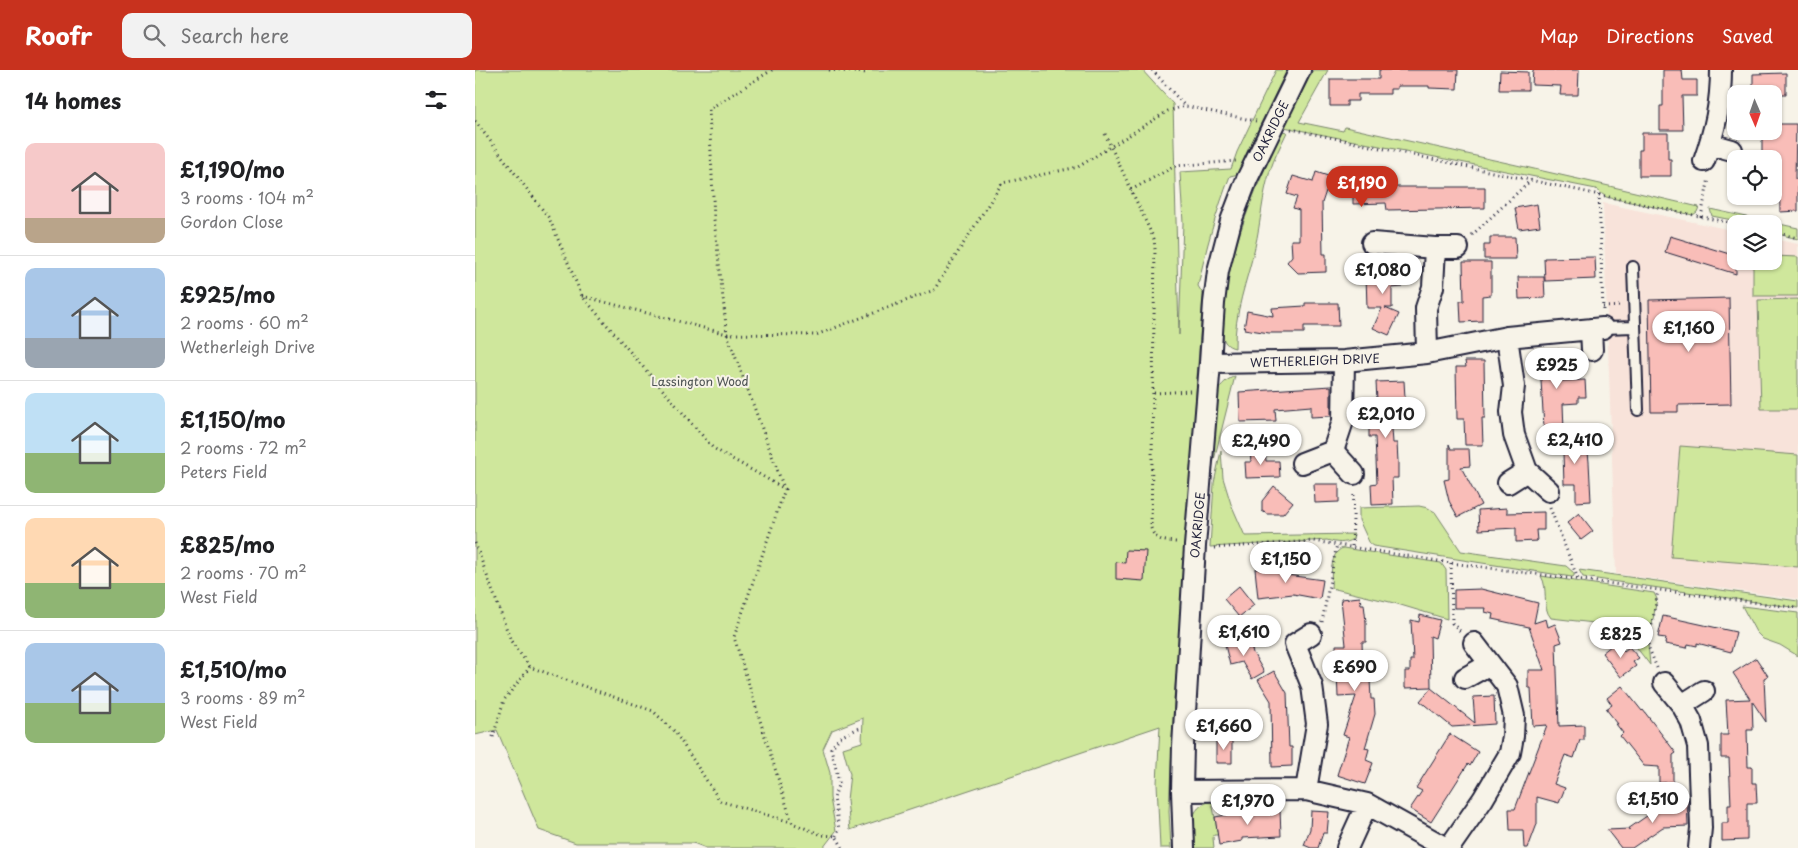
<!DOCTYPE html>
<meta charset="utf-8">
<style>
:root{--surface:#fff;--page:#f2f2f2;--text:#202124;--muted:#757577;--line:#e0e0e0;--accent:#c8321e}
body{margin:0;font-family:"Playpen Sans",sans-serif;background:var(--page);color:var(--text);height:100vh;display:flex;flex-direction:column;font-size:19px;white-space:nowrap}
*{box-sizing:border-box;margin:0}
p{font-size:16px;color:var(--muted)}
.icon{flex:none;width:28px;height:28px;fill:none;stroke:currentColor;stroke-width:2;stroke-linecap:round;stroke-linejoin:round}
.map{position:relative;flex:1;overflow:hidden}
.drawer{display:flex;flex-direction:column;background:var(--surface);width:475px}
.drawer>*{flex:none}
.needle{width:32px;rotate:178deg}
.controls{position:absolute;left:1252px;top:15px;display:grid;gap:10px}
.controls a{display:grid;place-items:center;width:55px;height:55px;border-radius:10px;background:var(--surface);box-shadow:0 1px 4px #0004;font-size:25px}
.price{position:absolute;translate:-50% -42px;padding:0 11px;border-radius:18px;background:#fff;color:#222;font-size:16px;line-height:32px;filter:drop-shadow(0 1px 2px #0008)}
.price::after{content:'';position:absolute;left:50%;top:30px;width:15px;height:11px;margin-left:-8px;background:inherit;clip-path:polygon(0 0,100% 0,50% 100%)}
.price.active{background:var(--accent);color:#fff}
ul{padding:0;list-style:none}
li{display:flex;align-items:center;gap:15px;height:125px;padding:0 25px}
li+li{border-top:1px solid var(--line)}
li span{display:grid;place-items:center;flex:none;width:140px;height:100px;border-radius:10px;color:#555}
li>.icon{margin-inline-start:auto}
span .icon{width:60px;height:60px;fill:#fffc;stroke-width:1}
li b{font-size:21px}
h2{display:flex;justify-content:space-between;align-items:center;height:60px;padding:0 25px;font-size:21px}
header{display:flex;align-items:center;gap:30px;box-sizing:border-box;height:70px;padding:0 25px;background:var(--accent);color:#fff}
header strong{font-size:24px}
nav{display:flex;gap:28px;margin-inline-start:auto;font-size:18px}
.search{width:350px;height:45px;background:var(--page);display:flex;align-items:center;gap:12px;box-sizing:border-box;padding:0 18px;border-radius:10px;color:var(--muted);font-size:19px}
main{display:flex;flex:1;min-height:0}
.map>svg:first-child{display:block}
.built{fill:#f8e3da}
.green{fill:#cfe79c;stroke:#78846c}
.building{fill:#f9bdb8;stroke:#22223b}
.lines{fill:none;stroke-linecap:round;stroke-linejoin:round}
.service-casing{stroke:#22223b;stroke-width:14}
.minor-casing{stroke:#22223b;stroke-width:24}
.path{stroke:#22223b;stroke-width:3;stroke-dasharray:1 4;stroke-linecap:butt}
.service{stroke:#f7f3e8;stroke-width:10}
.minor{stroke:#f7f3e8;stroke-width:20}
.labels{text-anchor:middle;dominant-baseline:central;stroke-width:4;stroke-linejoin:round;paint-order:stroke}
.street-label{font-size:12px;fill:#22223b;stroke:#f7f3e8}
.park-label{font-size:12px;fill:#4d5353;stroke:#f7f3e8}
</style>
<header>
<strong>Roofr</strong>
<div class="search"><svg class="icon" aria-label="search" viewBox="0 0 24 24"><circle cx="10" cy="10" r="6"/><path d="M15 15l6 6"/></svg>Search here</div>
<nav><a>Map</a><a>Directions</a><a>Saved</a></nav>
</header>
<main>
<section class="drawer">
<h2>14 homes<svg class="icon" aria-label="filters" viewBox="0 0 24 24"><path d="M4 7h16M4 17h16"/><circle cx="9" cy="7" r="2"/><circle cx="15" cy="17" r="2"/></svg></h2>
<ul>
<li><span style="background:linear-gradient(#f6c9c9 75%,#b9a48a 0)"><svg class="icon" aria-label="home" viewBox="0 0 24 24"><path d="M3 11l9-7 9 7M6 9v11h12V9"/></svg></span><div><b>£1,190/mo</b><p>3 rooms · 104 m²</p><p>Gordon Close</p></div></li>
<li><span style="background:linear-gradient(#a9c7e8 70%,#9aa5b1 0)"><svg class="icon" aria-label="home" viewBox="0 0 24 24"><path d="M3 11l9-7 9 7M6 9v11h12V9"/></svg></span><div><b>£925/mo</b><p>2 rooms · 60 m²</p><p>Wetherleigh Drive</p></div></li>
<li><span style="background:linear-gradient(#bfe0f5 60%,#8fb573 0)"><svg class="icon" aria-label="home" viewBox="0 0 24 24"><path d="M3 11l9-7 9 7M6 9v11h12V9"/></svg></span><div><b>£1,150/mo</b><p>2 rooms · 72 m²</p><p>Peters Field</p></div></li>
<li><span style="background:linear-gradient(#ffd9b3 65%,#8fb573 0)"><svg class="icon" aria-label="home" viewBox="0 0 24 24"><path d="M3 11l9-7 9 7M6 9v11h12V9"/></svg></span><div><b>£825/mo</b><p>2 rooms · 70 m²</p><p>West Field</p></div></li>
<li><span style="background:linear-gradient(#a9c7e8 60%,#8fb573 0)"><svg class="icon" aria-label="home" viewBox="0 0 24 24"><path d="M3 11l9-7 9 7M6 9v11h12V9"/></svg></span><div><b>£1,510/mo</b><p>3 rooms · 89 m²</p><p>West Field</p></div></li>
</ul>
</section>
<div class="map">
<svg width="1323" height="778" viewBox="0 0 1323 778">
<rect width="100%" height="100%" fill="#f7f3e8"/>
<filter id="ink" filterUnits="userSpaceOnUse"><feTurbulence type="fractalNoise" baseFrequency=".02" numOctaves="2"/><feDisplacementMap in="SourceGraphic" scale="10" xChannelSelector="R" yChannelSelector="G"/><feConvolveMatrix kernelMatrix="1 2 1 2 8 2 1 2 1" color-interpolation-filters="sRGB"/></filter>
<g filter="url(#ink)">
<!-- built -->
<path class="built" d="M1128,133L1261,161V191H1299V169L1323,174V529L1141,504Z"/>
<!-- green -->
<path class="green" d="M0,0H667L698,34L704,265L708,153L705,102L756,99L762,82L801,0H812L771,84L764,104L755,106C741,142 731,178 723,216L728,224L721,322L715,451L699,629L694,741L696,778H685L682,713L685,656L375,760L372,730L375,704L368,678L387,672L388,648L357,660L348,679L355,703V728L361,761L348,778H231L218,773H101L64,760L22,660L0,665Z
M838,0H853L824,52L868,61L870,57C988,83 1106,109 1224,137L1222,142L1218,145L1131,127L1121,119L809,57Z
M807,61L812,62C806,75 799,88 795,101C787,126 786,152 780,177C772,211 759,243 760,278C743,275 747,255 748,243C754,178 780,119 807,61Z
M1235,139L1323,158V169L1299,163V154H1261L1257,150L1237,146Z
M1299,186L1323,187V226H1278V191H1299Z
M1323,229V339H1286L1283,230Z
M760,306L735,406L740,328C744,316 749,311 760,306Z
M1205,376L1323,385V497L1196,487Z
M746,381L748,408L756,434L770,466L879,464L878,469C869,474 862,473 852,470L735,477L739,413Z
M944,436L953,438L960,442L986,481L1091,496L1099,503V506L1097,507L898,476L895,474L884,450V438Z
M868,478L966,493L971,500L972,549L919,533L856,518C857,505 854,483 868,478Z
M1104,500L1323,531V538L1108,507Z
M1066,506L1179,523L1182,529L1173,574L1175,595L1145,556L1076,548C1066,536 1074,519 1066,506Z
M1267,536L1323,543V586L1305,575L1288,569L1281,562Z
M737,731L743,765H739L738,768L739,778H718C717,758 712,737 737,731Z"/>
<!-- building -->
<path class="building" d="M904,0H983L982,19L954,18V16H922V19H915V24H883V31H872V36H855V9H904Z
M1058,0H1104L1103,25H1085L1086,16L1057,15Z
M1188,0H1207L1208,10H1222V26H1207L1208,60H1185V36H1188Z
M1025,1L1053,2V20H1024Z
M1311,3V24H1278V4Z
M1299,54H1321L1320,109H1323V141L1305,142L1304,101H1299V89H1287V61H1299Z
M1167,63H1193V89H1196V106H1164V80H1167Z
M876,98L878,114L909,111V117H1010V138L912,140L911,133L878,134V120L851,121L847,133L848,184H851V202L823,203L812,192L817,186L816,170H824V140L818,138L822,127L812,124L818,106L838,112L841,102L856,107V99Z
M1062,134L1065,156L1044,159L1040,138Z
M1195,166L1261,186V204L1190,182Z
M1015,167H1040L1041,189H1009V175H1015Z
M1120,187L1121,209L1070,211L1069,188Z
M988,192H1016V225L1007,226V251L986,252L985,231H989Z
M926,196L927,217L917,218V238H910L924,244L914,265L898,258L907,238H892L891,205H898V197Z
M1043,207H1069L1070,228L1044,229Z
M1254,228L1256,334L1203,335V342H1176L1174,230Z
M830,233H863L864,256H829V263H794L769,259L772,241L798,246L797,238L830,236Z
M1084,279L1085,311L1110,310L1111,327H1103V333L1088,334L1089,361L1074,362V356L1069,357L1064,280Z
M990,291H1009L1010,348H1007L1008,375H990L989,349H982L981,297H991Z
M929,311L931,345H916L918,373H922L923,392V408H917L918,434L897,435L896,414L902,413L900,367H894V349H903L901,312Z
M856,316V346L836,347V336L800,339L801,351L765,352L764,322Z
M1111,366V382H1113L1114,392L1116,431L1101,432V414H1089L1088,383H1079V367Z
M974,374L976,379H994L995,396L986,397L1006,435L983,447L974,431L969,410L974,409Z
M790,379L791,391H804L805,407L771,408L770,392H776L775,380Z
M839,414H864V432L840,433Z
M799,416L818,432L808,444H792L787,441V431Z
M1032,438V443L1069,442V460H1061L1062,471L1041,472V458L1004,460L1003,440Z
M1104,443L1118,461L1106,470L1092,453Z
M651,480L671,481L669,511L641,509V492L650,493Z
M812,497V505L848,510L845,529L818,524L783,528L780,499Z
M764,516L779,535L764,547L749,529Z
M1006,519L1063,533L1059,553L1071,549L1073,557L1080,554L1087,572L1081,574L1084,656L1109,655V670H1105L1099,688L1090,685L1079,714L1090,718L1084,733L1062,727V754L1053,778H1049L1048,760H1035L1034,739H1040L1072,655L1058,656L1056,618H1053V600H1069L1054,557L1017,549L1018,544L1010,542L1011,538H979V520Z
M885,527L886,534H889L891,552V572H887L888,602L892,590H894L896,629H899L900,644L890,678L894,679L891,690L898,693L890,714L862,705L874,667L868,665L881,626L863,627L861,575H871L866,529Z
M945,545L965,550L960,568L955,566L956,617L930,618V601H935V590H938L936,550L944,552Z
M1188,546L1261,562L1256,582L1222,573V576L1213,574L1212,578L1190,574L1191,568L1183,567Z
M774,568L778,583L789,602L777,609L767,592L755,595L750,575Z
M1142,571L1149,581L1154,577L1164,588L1158,592L1161,596L1146,607L1127,583Z
M1281,588L1293,606L1289,608L1291,652L1277,631L1278,660H1272L1273,697H1277V713H1281L1282,733H1272V770L1247,771V753H1253V735H1256L1254,688H1246V665H1253L1251,630L1275,629L1258,603Z
M799,601L812,623L814,677H817V696L797,697L796,631L783,610Z
M1147,616L1167,641L1168,640L1201,683L1198,685V712L1184,713V697L1169,696L1145,666L1148,663L1141,654H1143L1131,639L1137,635L1132,628Z
M956,618L1000,653L998,627L1019,626L1020,654L977,657L945,631Z
M975,664L1003,682L995,696L993,694L956,752L935,739L947,721L941,718Z
M757,669V693H741V670Z
M1212,729L1213,756L1188,757L1157,778H1146L1132,760L1155,759H1153L1195,730Z
M805,740L806,766L767,768V771L744,775L740,747L769,742Z
M836,741L854,742L852,763H848L843,778H836L829,775L835,759Z"/>
<g class="lines">
<!-- service casing -->
<g class="service-casing">
<path id="service" d="M1158,197L1163,340
M1128,258L1160,257"/>
</g>
<!-- minor casing -->
<g class="minor-casing">
<path id="minor" d="M1235,74L1257,80
M1229,91C1240,60 1246,33 1246,0
M897,173L960,178L958,217L951,238L952,283
M960,178H983
M1116,259L1117,280
M1032,267L1039,316L1036,342L1039,365L1052,401L1074,421
M735,293L869,291L952,283L1032,267L1128,258
M858,381L879,404
M827,393L858,381L868,351L869,291
M1033,413L1052,401
M990,608L1015,594
M1189,613L1207,635L1216,651L1223,676L1226,758L1224,778
M1207,635L1229,621
M831,720L842,654L837,616L820,574L836,564
M707,721L831,720L892,734L971,778
M709,778L707,721L708,676L720,476L735,293L739,233L743,201L756,151L772,109L825,0
M872,778L892,734
M974,778L1008,729L1035,683L1038,666L1039,646L1032,616L999,573"/>
</g>
<!-- path -->
<path class="path" d="M297,0L234,39L239,149L252,264L309,418
M354,0L392,3
M677,0L710,36
M0,51L74,148L107,226L238,378L310,419L259,567L317,753L347,765L361,766L368,778
M816,59L1261,154
M630,64L679,169L680,179L676,458C680,471 689,471 701,472
M656,120L700,96L761,91
M1124,124L1128,241
M1226,147L1234,108
M1299,162L1323,168
M997,165L1056,110
M107,226L252,264L341,265L459,220L527,113L603,97L693,41L710,36L781,51
M1128,237L1146,236
M679,323L716,321
M1075,438L1103,509
M0,473L36,571L55,597L178,641L200,662L245,731L316,752
M877,476L879,422
M739,478L838,471L976,493L1323,538
M976,493L977,553L985,561
M847,552L862,474
M1182,598L1173,576L1183,521
M18,667L29,630L55,597
M361,766L364,759L359,728L364,712L356,678L365,667L384,658"/>
<!-- service -->
<use href="#service" class="service"/>
<!-- minor -->
<use href="#minor" class="minor"/>
</g>
</g>
<g class="labels">
<!-- street labels -->
<g class="street-label">
<text transform="translate(795 61) rotate(-64)">OAKRIDGE</text>
<text transform="translate(840 290) rotate(-2)">WETHERLEIGH DRIVE</text>
<text transform="translate(722 455) rotate(-85)">OAKRIDGE</text>
</g>
<!-- park labels -->
<g class="park-label">
<text x="225" y="311">Lassington Wood</text>
</g>
</g>
</svg>
<div class="controls">
<a><svg class="needle" viewBox="-14 -14 28 28"><path d="M0-13l5 13h-10z" fill="#e53935"/><path d="M0 13l5-13h-10z" fill="#757577"/></svg></a>
<a><svg class="icon" aria-label="locate" viewBox="0 0 24 24"><circle cx="12" cy="12" r="6"/><path d="M12 2v4M12 18v4M2 12h4M18 12h4"/></svg></a>
<a><svg class="icon" aria-label="layers" viewBox="0 0 24 24"><path d="M12 4l9 5-9 5-9-5zM3 14l9 5 9-5"/></svg></a>
</div>
<b class="price active" style="left:887px;top:138px">£1,190</b>
<b class="price" style="left:908px;top:225px">£1,080</b>
<b class="price" style="left:1214px;top:283px">£1,160</b>
<b class="price" style="left:1082px;top:320px">£925</b>
<b class="price" style="left:911px;top:369px">£2,010</b>
<b class="price" style="left:1100px;top:395px">£2,410</b>
<b class="price" style="left:786px;top:396px">£2,490</b>
<b class="price" style="left:811px;top:514px">£1,150</b>
<b class="price" style="left:769px;top:587px">£1,610</b>
<b class="price" style="left:1146px;top:589px">£825</b>
<b class="price" style="left:880px;top:622px">£690</b>
<b class="price" style="left:749px;top:681px">£1,660</b>
<b class="price" style="left:1178px;top:754px">£1,510</b>
<b class="price" style="left:773px;top:756px">£1,970</b>
</div>
</main>
